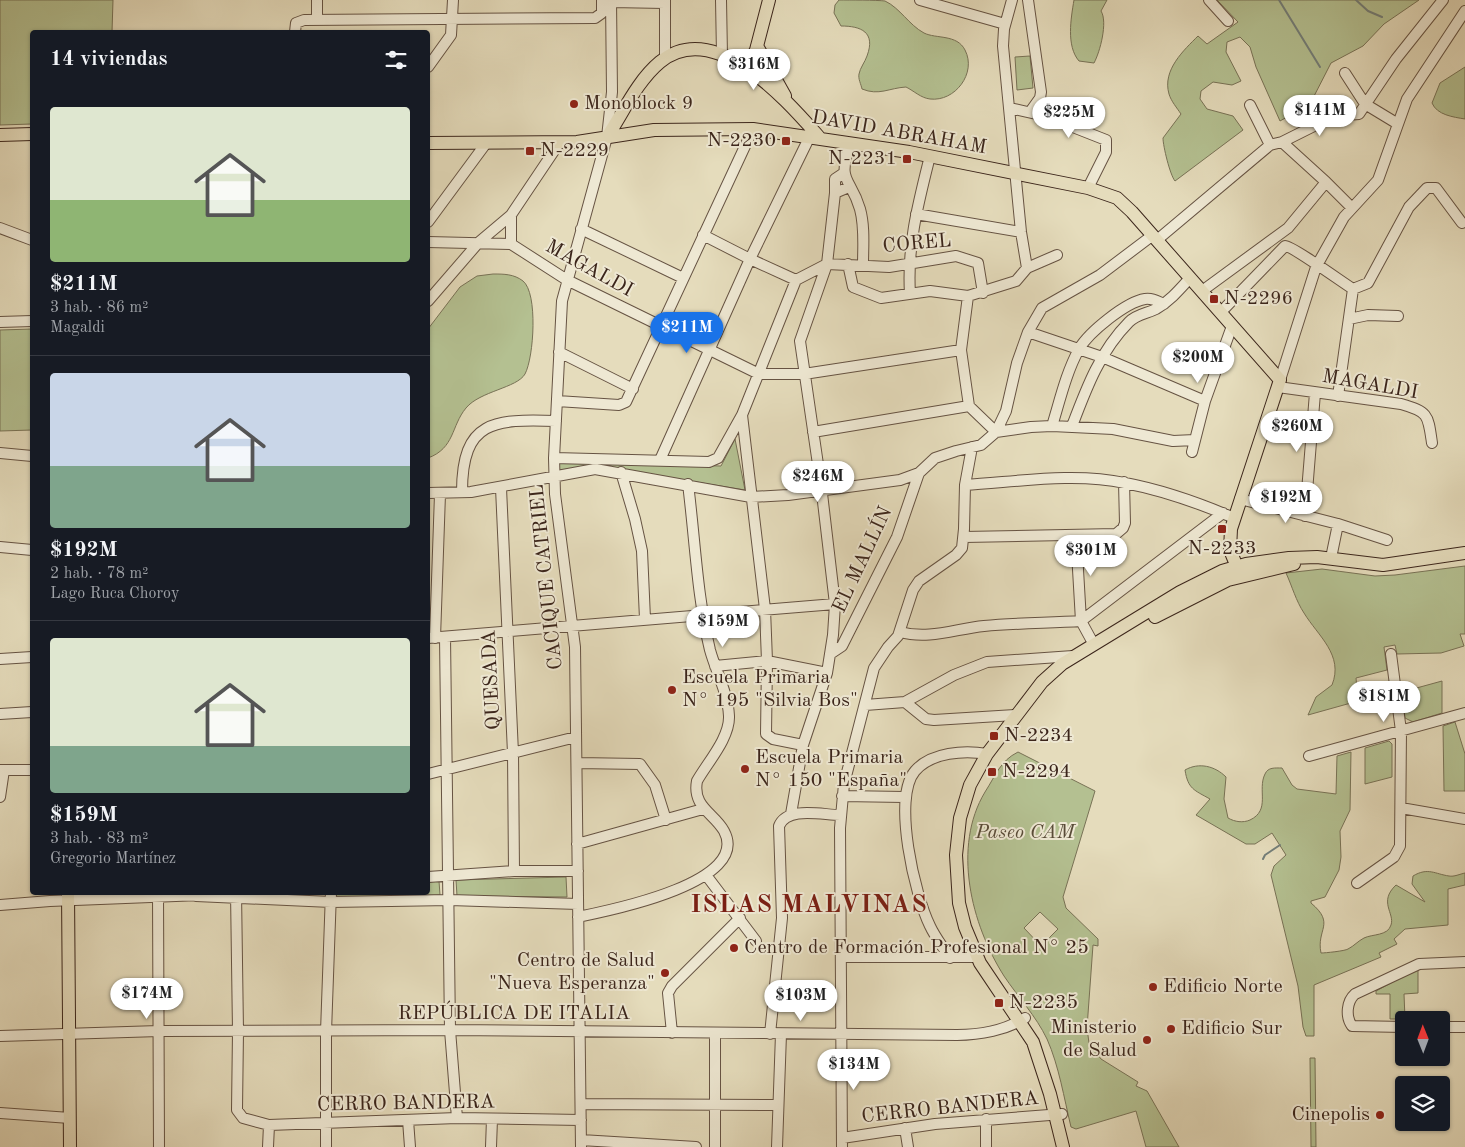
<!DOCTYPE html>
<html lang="es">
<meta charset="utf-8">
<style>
:root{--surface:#171b24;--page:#20242c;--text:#f1f3f6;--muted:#9ea1a6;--line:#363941;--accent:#1a73e8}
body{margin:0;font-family:"Old Standard TT",serif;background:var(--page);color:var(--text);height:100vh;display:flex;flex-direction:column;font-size:19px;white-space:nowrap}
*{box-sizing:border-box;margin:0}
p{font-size:16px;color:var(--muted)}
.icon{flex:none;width:28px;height:28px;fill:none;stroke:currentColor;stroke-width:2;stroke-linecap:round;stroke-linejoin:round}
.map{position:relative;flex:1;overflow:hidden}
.drawer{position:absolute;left:30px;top:30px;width:400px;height:865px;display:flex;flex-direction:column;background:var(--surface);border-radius:5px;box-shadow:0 1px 4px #0004}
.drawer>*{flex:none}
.needle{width:32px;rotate:359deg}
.buttons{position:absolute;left:1395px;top:1011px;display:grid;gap:10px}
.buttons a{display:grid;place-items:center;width:55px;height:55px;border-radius:5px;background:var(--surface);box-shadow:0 1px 4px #0004;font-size:25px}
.price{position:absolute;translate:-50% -42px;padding:0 11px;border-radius:18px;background:#fff;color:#222;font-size:16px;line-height:32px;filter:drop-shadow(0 1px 2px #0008)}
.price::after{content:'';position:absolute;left:50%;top:30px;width:15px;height:11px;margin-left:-8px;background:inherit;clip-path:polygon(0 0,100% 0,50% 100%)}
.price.on{background:var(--accent);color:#fff}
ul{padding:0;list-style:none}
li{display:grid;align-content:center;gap:10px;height:265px;padding:0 20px}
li+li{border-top:1px solid var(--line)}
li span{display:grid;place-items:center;height:155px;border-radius:5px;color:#555}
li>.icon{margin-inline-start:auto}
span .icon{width:90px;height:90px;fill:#fffc;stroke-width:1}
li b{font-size:21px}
h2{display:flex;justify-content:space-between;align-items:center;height:60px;padding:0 20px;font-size:21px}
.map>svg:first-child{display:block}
.green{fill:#b4c091;stroke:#787256;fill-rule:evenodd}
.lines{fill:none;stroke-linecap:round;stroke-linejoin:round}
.stream{stroke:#737e79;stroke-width:2}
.minor-casing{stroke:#665343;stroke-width:12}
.major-casing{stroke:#3b251b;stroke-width:14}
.minor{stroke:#eee8d3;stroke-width:10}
.major{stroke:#e5dcbc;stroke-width:12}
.poi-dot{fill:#8f2418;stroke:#eee8d3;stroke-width:2}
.labels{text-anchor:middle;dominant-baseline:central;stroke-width:4;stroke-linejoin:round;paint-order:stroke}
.poi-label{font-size:20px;fill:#3b251b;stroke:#eee8d3;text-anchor:start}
.street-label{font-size:20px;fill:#3b251b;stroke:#eee8d3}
.park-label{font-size:20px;font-style:italic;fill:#594c38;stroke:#eee8d3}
.district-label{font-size:25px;font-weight:bold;letter-spacing:1px;fill:#7a1f14;stroke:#eee8d3}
</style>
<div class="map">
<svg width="1465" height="1147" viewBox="0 0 1465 1147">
<rect width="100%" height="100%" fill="#e5dcbc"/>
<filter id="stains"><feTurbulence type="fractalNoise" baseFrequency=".004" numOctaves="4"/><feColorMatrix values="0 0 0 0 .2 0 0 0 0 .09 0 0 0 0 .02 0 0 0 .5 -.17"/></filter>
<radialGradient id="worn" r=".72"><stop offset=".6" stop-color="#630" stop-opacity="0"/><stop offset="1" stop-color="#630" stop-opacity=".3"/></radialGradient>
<!-- green -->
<path class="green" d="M0,0H113L112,32H32V124L0,125Z
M839,0C849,0 877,0 885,1C900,8 909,25 924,33C936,39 957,34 965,50C977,73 955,102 930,99C921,98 914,91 906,87C889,88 879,96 862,89C861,84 858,79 859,74C860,68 865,62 867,56C876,32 861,26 841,26L834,13L835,5Z
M1074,0H1107L1101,11C1108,22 1100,52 1094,63L1079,61C1066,46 1071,18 1074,0Z
M1217,0H1419L1384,24L1363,46L1331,63L1310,104L1280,121L1256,67L1250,47L1240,37L1227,42L1226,52L1241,81L1232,85L1213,82L1201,91L1200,99L1207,109L1233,116L1243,130L1175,181C1170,175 1163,146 1163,138L1181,114C1177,108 1171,101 1169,94C1162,70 1184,50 1198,36L1207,44L1238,22Z
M1030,56L1033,88L1017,90L1015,57Z
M1465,67V119C1453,117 1437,115 1432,103L1440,83Z
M493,274C504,274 514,274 523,281C538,293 534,357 525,374C517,388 480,391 466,408C451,426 455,448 428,458V329L460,287L477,276Z
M32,329V430L0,431V330Z
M735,439L745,490L598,466L559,473V462L721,466Z
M1465,566V634H1460L1464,646L1441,653L1397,654L1395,645L1384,647L1387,670L1356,678L1358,701L1308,715L1316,697L1332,685C1344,655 1318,636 1304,613C1296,601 1292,586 1286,573L1322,569L1375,576L1395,575Z
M1442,681V713L1413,722L1405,718L1402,692Z
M1455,722L1465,754V791H1444L1443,726Z
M1389,741L1392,744V777L1365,784V748Z
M1018,752L1095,791L1063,897L1066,908L1098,939V946L1093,945L1087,1028L1089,1043L1101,1059L1138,1082L1136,1086L1147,1091L1179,1147H1146L1136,1111L1076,1129L1071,1127C1064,1098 1059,1066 1047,1039C1036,1016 1018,997 1004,976C971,924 952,847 985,792C996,775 1000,761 1018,752ZM1040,912L1058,929L1041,946L1024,928Z
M1351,752L1350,810L1340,831L1341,857L1339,870L1325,897L1311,901V903C1336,924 1316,929 1321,953C1325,953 1345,951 1348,949C1354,946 1358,941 1364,938C1372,934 1388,936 1391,925C1395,913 1378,902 1396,885L1425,902L1412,884L1413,876C1428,867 1435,874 1449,876C1454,877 1460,874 1465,873V885L1448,889V925L1405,929L1394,939L1397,944L1379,953L1381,957L1314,985V1036H1306L1303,1027L1298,986L1271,875L1274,866L1286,855L1272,833L1255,844H1246L1196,815L1210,799C1194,790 1188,789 1185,770C1199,762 1215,766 1226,777L1224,799L1228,818C1235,822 1243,823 1250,820C1271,810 1257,790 1265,774C1268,767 1275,768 1282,768L1292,785L1297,789L1336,794L1337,756Z
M566,877L567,897L457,896L456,880Z
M439,881L440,895L334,898L335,893L428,892V882Z
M1415,970H1418V993L1404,994L1405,1019H1390V994H1376V991Z
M1310,1058H1315L1316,1147H1311Z"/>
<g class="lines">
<!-- stream -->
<path class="stream" d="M1279,0L1320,67
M1356,0L1368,11L1382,17
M1263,859L1265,855L1280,845"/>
<!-- minor casing -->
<g class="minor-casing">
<path id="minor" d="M317,0V20
M665,0V58
M721,0L722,55
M920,0L1005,24
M1012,0L1004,29L1003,46L1021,232L1027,268
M1028,0L1041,92L1040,98L1030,112
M1209,0L1228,21
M611,2L665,3
M295,32L296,23L304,20L595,18L602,13V0
M428,67L451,35L453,0
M1345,73L1365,104L1398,124
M1250,105L1270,145
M1010,108L1045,116L1106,140V152L1088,188
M850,143C837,185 850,175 860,209C865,227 863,247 863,265
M1326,182L1352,208
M835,193V179L844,173
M916,214L1021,232
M511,215V244
M428,222L487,142
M0,228L32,240
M581,229L683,278
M703,235L750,259L796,280
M1157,240L1270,145L1282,142L1334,116L1359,114L1396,59L1443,0
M428,242L511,244L567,280L759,374H804L961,350
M848,264L853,287L881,298L930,291L968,296L1016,281L1027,268L1057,255
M1202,291L1288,228L1326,182L1282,142
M910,294C907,245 918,204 930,156
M968,296L961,350L969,406L996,432
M428,301L479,242L511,215L560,142
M1221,312L1285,246C1292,246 1342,282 1353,289
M1349,319L1368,315L1398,316
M0,322L32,321
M1028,332L1102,357L1205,401
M559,352L633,389
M1280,380L1316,267L1344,217L1378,180L1407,99L1465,11
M1278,387L1401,404C1429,412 1428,415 1432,443
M1338,396L1353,289L1368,283L1409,207L1427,188H1436L1462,223
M557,401L619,405L626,402L753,129
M1052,426C1060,400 1066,373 1079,349C1089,332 1126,302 1145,299C1152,298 1157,301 1164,304
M1072,426C1086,389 1100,351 1129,322C1137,314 1146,314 1156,309C1170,301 1180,289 1190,278
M813,432L969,406
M996,432L1006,411L1017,363L1028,332L1042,308L1100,275L1153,235
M1192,452L1205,401L1232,326
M0,453L32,456
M554,458L709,462L718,458L742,415
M660,460L750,259L810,136
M621,472L635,519L642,551L645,619
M965,485C1016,482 1074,472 1125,483C1162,490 1199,503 1234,518
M501,488L513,753L514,871
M462,492C462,420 494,419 556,421
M428,493L471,492L595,469L751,497L788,495L900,480L919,473L935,458L956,451L981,445L996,432L1031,427L1052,426L1113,429L1173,441L1195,440
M1240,499L1338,524L1387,540
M1305,516L1315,393
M1076,535L1081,621L1093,643
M964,537L1116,534L1123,528L1125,523L1124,482
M0,547L32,550
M1331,558L1338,524
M1081,621L1223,513
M900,632C929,640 955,629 984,626C1016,623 1049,623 1081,621
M445,637L450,1030L457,1118
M428,638L835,604
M435,638L440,494
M830,654L842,646L897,537L919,473
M0,659L32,657
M715,666L767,661L827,673
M905,702L926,719L934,720L1015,715
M865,705L905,702L954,675L987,662L1073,656
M0,714L32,712
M803,745L773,739L766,734L767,661L765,609L742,415L796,280L827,264L889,267L956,256L978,263L983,293
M1309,756L1465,713
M577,763L640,764L655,785L666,820
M0,770H32
M428,774L576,737
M842,796L904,797
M0,797L4,770
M1401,808L1465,819
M791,814L803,745L827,673L833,635L835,604L821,485L800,341L827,264L835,193L849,187
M577,844L703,809
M706,875L756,941
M428,877L514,871H578
M1357,883L1394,857L1400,846L1401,731L1391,654
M158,892L159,1147
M236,892L238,1031L237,1110L243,1118L269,1125L457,1118L581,1120
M196,896L331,902L450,900L578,904
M0,905L50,901L201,895
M578,917C607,911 752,883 724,831C714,813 692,807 697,781C707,763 730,738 729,716C728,693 716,672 710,650C697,596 695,539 688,484
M841,957H977
M950,958C943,947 935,937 930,926C915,896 892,798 915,771C931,752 965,750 987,754
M1404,1027L1352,1026C1345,1016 1347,1001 1355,994L1419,964L1465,962
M1441,1027H1465
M672,1033L668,993L672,986L740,918
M770,1034L782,918L779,826C787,806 822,815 840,815
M0,1036L159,1031L450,1030L957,1035C980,1035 1006,1030 1025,1018
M581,1104L777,1105
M0,1113L70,1118
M986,1119V1147
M408,1120L410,1147
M905,1128L908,1147
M842,1138L935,1124L1062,1114
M581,1140L696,1147
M268,1147L269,1125
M326,1147V1032L331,892
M491,1147L492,1119
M581,1147L575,647L555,494L554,458L562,301L607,137L612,92L611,0
M715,1147V1033
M777,1147L781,1034
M842,1147L840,828L844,784L874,668L888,647L898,636L913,590L919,581L956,555L962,548L964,529L965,485L972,447"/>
</g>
<!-- major casing -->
<g class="major-casing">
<path id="major" d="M757,46L785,96
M735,59L746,60L753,56L756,50L769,0
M0,135L32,134
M607,137C623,113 637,81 660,62C715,17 787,101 820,138
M428,143L577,142L654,130L753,129L909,152L1088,188L1117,198L1132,212L1280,380L1231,529L1230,550L1239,572
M1155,617L1228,580L1294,564
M68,892L70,1147
M1063,1147L1050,1094L1033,1042L980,963L965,927L959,903L956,855L960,818L970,785L987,754L1042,682L1062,664L1180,592L1222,571L1246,564L1289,558L1317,557L1383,565L1465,553"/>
</g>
<!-- minor -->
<use href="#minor" class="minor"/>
<!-- major -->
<use href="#major" class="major"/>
</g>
<!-- markers -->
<g class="poi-dot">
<circle cx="574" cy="104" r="5"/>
<rect x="781" y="136" width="10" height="10" rx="2.5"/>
<rect x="525" y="146" width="10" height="10" rx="2.5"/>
<rect x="902" y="154" width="10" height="10" rx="2.5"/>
<rect x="1209" y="294" width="10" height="10" rx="2.5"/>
<rect x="1217" y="524" width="10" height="10" rx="2.5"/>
<circle cx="672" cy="690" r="5"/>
<rect x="989" y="731" width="10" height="10" rx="2.5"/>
<circle cx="745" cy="769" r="5"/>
<rect x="987" y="767" width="10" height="10" rx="2.5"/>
<circle cx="734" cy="948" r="5"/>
<circle cx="665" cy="973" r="5"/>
<circle cx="1153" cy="987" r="5"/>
<rect x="994" y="998" width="10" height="10" rx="2.5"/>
<circle cx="1171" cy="1029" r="5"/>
<circle cx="1147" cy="1040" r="5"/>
<circle cx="1380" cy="1115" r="5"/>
</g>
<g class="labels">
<!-- poi labels -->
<g class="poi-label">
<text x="584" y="104">Monoblock 9</text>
<text x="776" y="141" text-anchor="end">N-2230</text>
<text x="540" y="151">N-2229</text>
<text x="897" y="159" text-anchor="end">N-2231</text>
<text x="1224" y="299">N-2296</text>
<text x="1222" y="549" text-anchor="middle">N-2233</text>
<text x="682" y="678">Escuela Primaria<tspan x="682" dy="23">N° 195 "Silvia Bos"</tspan></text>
<text x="1004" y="736">N-2234</text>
<text x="755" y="758">Escuela Primaria<tspan x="755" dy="23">N° 150 "España"</tspan></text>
<text x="1002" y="772">N-2294</text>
<text x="744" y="948">Centro de Formación Profesional N° 25</text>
<text x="655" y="961" text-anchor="end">Centro de Salud<tspan x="655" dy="23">"Nueva Esperanza"</tspan></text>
<text x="1163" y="987">Edificio Norte</text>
<text x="1009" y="1003">N-2235</text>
<text x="1137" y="1028" text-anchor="end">Ministerio<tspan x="1137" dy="23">de Salud</tspan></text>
<text x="1181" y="1029">Edificio Sur</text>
<text x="1370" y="1115" text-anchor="end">Cinepolis</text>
</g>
<!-- street labels -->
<g class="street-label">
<text transform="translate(899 133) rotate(10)">DAVID ABRAHAM</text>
<text transform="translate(917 244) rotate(-5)">COREL</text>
<text transform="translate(589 269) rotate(29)">MAGALDI</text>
<text transform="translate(1370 385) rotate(10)">MAGALDI</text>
<text transform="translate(863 560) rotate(-65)">EL MALLÍN</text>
<text transform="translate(547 577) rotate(-96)">CACIQUE CATRIEL</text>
<text transform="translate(492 680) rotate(-93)">QUESADA</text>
<text x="514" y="1014">REPÚBLICA DE ITALIA</text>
<text transform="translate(406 1104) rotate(-1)">CERRO BANDERA</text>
<text transform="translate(950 1108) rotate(-6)">CERRO BANDERA</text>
</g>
<!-- park labels -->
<g class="park-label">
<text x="1025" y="833">Paseo CAM</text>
</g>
<!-- district labels -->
<g class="district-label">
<text x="809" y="905">ISLAS MALVINAS</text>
</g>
</g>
<rect width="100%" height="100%" filter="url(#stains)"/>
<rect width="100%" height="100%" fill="url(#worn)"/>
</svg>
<div class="buttons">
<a><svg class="needle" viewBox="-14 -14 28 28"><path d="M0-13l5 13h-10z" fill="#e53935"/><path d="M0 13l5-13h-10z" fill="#9ea1a6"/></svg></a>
<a><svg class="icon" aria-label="layers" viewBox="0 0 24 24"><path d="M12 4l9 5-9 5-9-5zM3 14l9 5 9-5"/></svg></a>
</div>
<b class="price" style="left:754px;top:91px">$316M</b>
<b class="price" style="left:1320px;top:137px">$141M</b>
<b class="price" style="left:1069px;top:139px">$225M</b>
<b class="price on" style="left:687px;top:354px">$211M</b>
<b class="price" style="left:1198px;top:384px">$200M</b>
<b class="price" style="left:1297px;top:453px">$260M</b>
<b class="price" style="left:818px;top:503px">$246M</b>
<b class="price" style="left:1286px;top:524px">$192M</b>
<b class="price" style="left:1091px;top:577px">$301M</b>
<b class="price" style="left:723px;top:648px">$159M</b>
<b class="price" style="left:1384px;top:723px">$181M</b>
<b class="price" style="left:147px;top:1020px">$174M</b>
<b class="price" style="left:801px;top:1022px">$103M</b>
<b class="price" style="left:854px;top:1091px">$134M</b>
<section class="drawer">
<h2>14 viviendas<svg class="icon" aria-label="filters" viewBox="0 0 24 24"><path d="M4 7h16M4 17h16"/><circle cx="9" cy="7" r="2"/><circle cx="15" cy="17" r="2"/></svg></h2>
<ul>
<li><span style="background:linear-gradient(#dfe7d0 60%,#8fb573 0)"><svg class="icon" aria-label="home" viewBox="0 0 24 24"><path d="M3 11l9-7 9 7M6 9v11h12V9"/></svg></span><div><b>$211M</b><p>3 hab. · 86 m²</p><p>Magaldi</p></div></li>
<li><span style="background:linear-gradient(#c9d6e8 60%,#7fa58c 0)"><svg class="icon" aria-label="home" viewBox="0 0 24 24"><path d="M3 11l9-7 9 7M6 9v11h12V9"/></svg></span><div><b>$192M</b><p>2 hab. · 78 m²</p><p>Lago Ruca Choroy</p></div></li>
<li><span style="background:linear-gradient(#dfe7d0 70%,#7fa58c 0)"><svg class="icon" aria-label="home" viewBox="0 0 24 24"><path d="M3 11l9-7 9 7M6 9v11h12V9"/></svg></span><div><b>$159M</b><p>3 hab. · 83 m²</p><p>Gregorio Martínez</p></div></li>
</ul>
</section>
</div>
